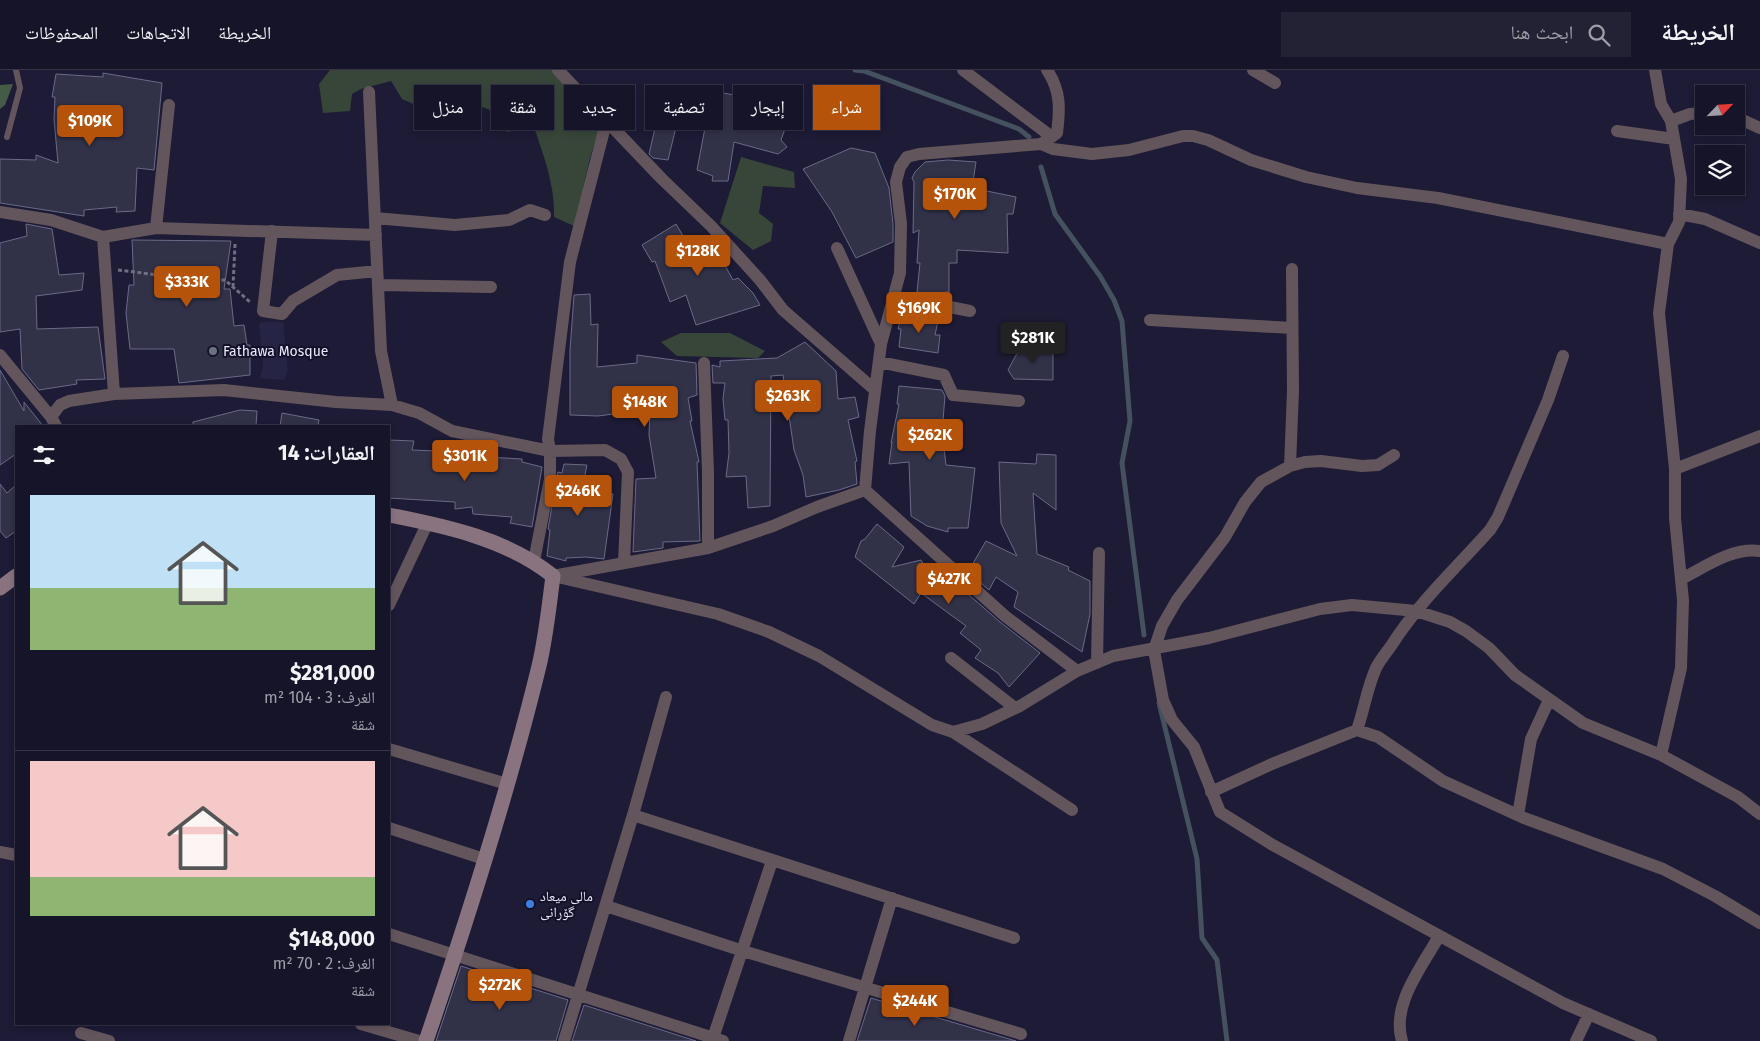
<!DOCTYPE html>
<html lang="ar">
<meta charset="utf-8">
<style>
:root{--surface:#161428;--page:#232134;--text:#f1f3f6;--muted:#9e9ea8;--line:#353345;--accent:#b45309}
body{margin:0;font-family:"Fira Sans","Noto Naskh Arabic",sans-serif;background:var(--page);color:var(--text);direction:rtl;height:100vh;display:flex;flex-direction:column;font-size:19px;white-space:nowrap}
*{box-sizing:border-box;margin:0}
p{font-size:16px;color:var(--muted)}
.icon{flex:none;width:28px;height:28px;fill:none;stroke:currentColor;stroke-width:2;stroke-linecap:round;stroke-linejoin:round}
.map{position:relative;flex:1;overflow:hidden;direction:ltr}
.side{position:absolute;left:15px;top:355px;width:375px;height:600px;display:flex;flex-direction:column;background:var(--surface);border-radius:0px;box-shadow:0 2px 8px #0003,0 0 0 1px var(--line);direction:rtl}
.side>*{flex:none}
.guide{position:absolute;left:405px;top:15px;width:475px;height:45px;direction:rtl;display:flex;gap:10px}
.needle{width:32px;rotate:65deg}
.fabs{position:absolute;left:1695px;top:15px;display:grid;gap:10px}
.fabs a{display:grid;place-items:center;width:50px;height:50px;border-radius:0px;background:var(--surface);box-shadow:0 2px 8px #0003,0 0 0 1px var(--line);font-size:25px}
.price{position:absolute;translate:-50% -42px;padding:0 11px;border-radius:5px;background:var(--accent);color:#fff;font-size:16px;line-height:32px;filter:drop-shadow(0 1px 2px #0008)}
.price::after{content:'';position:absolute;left:50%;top:30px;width:15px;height:11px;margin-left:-8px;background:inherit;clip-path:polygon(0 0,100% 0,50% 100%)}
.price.on{background:#222;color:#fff}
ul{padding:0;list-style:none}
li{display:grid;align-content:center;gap:10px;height:265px;padding:0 15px}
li+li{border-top:1px solid var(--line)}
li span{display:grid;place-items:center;height:155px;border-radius:0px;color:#555}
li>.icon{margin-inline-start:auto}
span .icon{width:90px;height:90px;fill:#fffc;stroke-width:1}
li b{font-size:21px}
h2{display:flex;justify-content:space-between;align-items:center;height:60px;padding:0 15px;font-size:21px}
.tag{padding:0 18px;border-radius:0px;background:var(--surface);box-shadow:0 2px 8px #0003,0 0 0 1px var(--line);font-size:18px;line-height:45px}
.tag.on{background:var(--accent);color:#fff}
header{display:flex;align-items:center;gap:30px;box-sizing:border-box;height:70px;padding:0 25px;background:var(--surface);border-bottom:1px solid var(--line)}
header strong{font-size:24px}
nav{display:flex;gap:28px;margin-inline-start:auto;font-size:18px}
.search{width:350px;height:45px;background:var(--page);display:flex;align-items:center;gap:12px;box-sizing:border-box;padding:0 18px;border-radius:0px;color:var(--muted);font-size:19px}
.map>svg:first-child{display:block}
.built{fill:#262444}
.green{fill:#38463a}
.forest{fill:#455b48}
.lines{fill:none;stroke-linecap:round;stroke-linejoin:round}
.stream{stroke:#46515f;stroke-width:5}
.building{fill:#313148;stroke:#6a6a89}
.path{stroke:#6e6e84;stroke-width:3;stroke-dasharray:4 2.5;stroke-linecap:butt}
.lane{stroke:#63555c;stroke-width:6}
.street{stroke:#63555c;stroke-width:12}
.secondary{stroke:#89737f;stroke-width:15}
.worship-dot{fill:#6b7280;stroke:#14122a;stroke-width:2}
.shop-dot{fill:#3f7fe0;stroke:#14122a;stroke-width:2}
.labels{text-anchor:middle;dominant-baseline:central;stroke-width:4;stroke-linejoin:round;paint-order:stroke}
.poi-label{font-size:14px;fill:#e8e9fa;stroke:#14122a;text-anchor:start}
</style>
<header>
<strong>الخريطة</strong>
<div class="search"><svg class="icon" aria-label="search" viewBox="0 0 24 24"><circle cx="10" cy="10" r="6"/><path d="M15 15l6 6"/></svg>ابحث هنا</div>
<nav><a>الخريطة</a><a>الاتجاهات</a><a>المحفوظات</a></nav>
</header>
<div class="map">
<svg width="1760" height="971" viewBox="0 0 1760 971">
<rect width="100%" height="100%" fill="#1d1b35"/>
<!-- built -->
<path class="built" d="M262,252H283L288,300L284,310L260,308L263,296L259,254Z"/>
<!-- green -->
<path class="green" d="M330,0H558L603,46L590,88L574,156L554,147C555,115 544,87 534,57L507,62V46L471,33L438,30L425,39L402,29L391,11L361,19L352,24L350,41L323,43L319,14Z
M741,87L794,102L795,118L763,116L759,143L773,154L771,171L753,180L720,153Z
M681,263H730L765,281L758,288L677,286L661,272Z"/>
<!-- forest -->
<path class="forest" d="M13,14L5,35L0,39V15Z"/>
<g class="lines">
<!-- stream -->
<path class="stream" d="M855,0L864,1L1019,59L1029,67
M1041,97L1055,144L1100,206L1114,230L1122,251L1130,351L1122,393L1144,565
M1159,633L1197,789L1202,868L1217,890L1227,971"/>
</g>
<!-- building -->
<path class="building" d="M103,3L162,13L154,100L137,98L135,141L116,142L117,137L84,140V146L0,133V89L36,90V85L58,93L54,49L55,27H52L56,4L103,7Z
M712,21L751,28L744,43L786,56L781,70L787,77L778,84L734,72L728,111H712L713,106L697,100Z
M659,41L678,49L668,90L653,88L649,84Z
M851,78L875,83L889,118L893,154V172L856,188L832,142L803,99Z
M948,90L976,92L972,118L1016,127L1013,144H1007L1008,183L957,180V193H949V222L926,224L917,222L920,193H917L919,160L913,163L914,112L912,108L915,102L925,92Z
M26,154L52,159L59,205L84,203L82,220L36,226L37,259L98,257L105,309L76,310L77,314L39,320L22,299L20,259L0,262V173L27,166Z
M676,154L690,178L712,172L733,210L738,208L753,223L760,235L696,255L686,225L670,232L655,191L652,192L642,175Z
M132,170L231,171L224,219H230L234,256L244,255L247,275H250V305L179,313L174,279H130L126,243L129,215H134Z
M590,224L591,255L598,254L597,297L637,293V285L696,293L697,325L688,328L692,351H690L699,392H697L700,471L663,472V478L633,482L636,409L656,408L649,365L650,338L620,336L621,343L598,346L570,345V280L574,225Z
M902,244L938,251L935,265H940L938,283L899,277L901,259H898Z
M805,272L836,301L838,329L855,327L859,347L848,350L857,391L855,392L857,414L839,420L806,427L803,405L794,380L783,305L771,306L770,436L748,438L746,406L726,407L729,383L728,350H725L723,329L725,313H713L712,295L720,297V291L777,288Z
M1021,276L1053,280V310L1014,309L1008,300Z
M0,300L24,341V332L43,356H16V384L0,395Z
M899,316L942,320L945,326L942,362L946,395L975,398L968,458H948V462L927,456L911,446L909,392L889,394L892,372L891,373L899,334H897Z
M240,340L257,341L256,356H193V352Z
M282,343L319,350L318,356H280Z
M389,370L414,371L412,380L436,381V384L522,389V392L542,397L532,457L510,453L512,447L473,444L472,437L455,439V432L389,428Z
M1037,384L1056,385V440L1033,423L1037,484L1069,497L1068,500L1090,511V544L1082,582L1014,537L1018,522L996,507L989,520L968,502L986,471L1017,486L1001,453L999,392L1036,394Z
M564,394L587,395L582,419L613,424L604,489L586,487L566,488V491L547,486L550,460L548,459L558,402L562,403Z
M0,414L7,423L16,415V461L6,468L0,461Z
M877,454L904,477L892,497L921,490L924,495L950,512L952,510L1000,552L1040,583L1009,617L998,603L975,588L981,580L960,563L966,556L921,523L914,534L855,487L861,471L865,469Z
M461,896L568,930L556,971H436Z
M871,928L1016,971H857Z
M584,935L696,971H572Z"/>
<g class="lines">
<!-- path -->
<path class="path" d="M118,200L208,211L225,210L250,232
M233,217L235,174"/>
<!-- lane -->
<path class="lane" d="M7,67L20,18L16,0"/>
<!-- street -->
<path class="street" d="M558,0L661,108L711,156L760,210L783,240L875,320
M963,0L1052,67
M1253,0L1275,13
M1655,0L1661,34L1671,51L1681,109L1679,152L1668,174L1659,243L1675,399V448L1683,530L1681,598L1661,685
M369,22L381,281L392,335
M1736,47L1760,58
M607,49L570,192L548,369L550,381L605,380L621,389L628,402L624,493
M1671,51L1690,44L1704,43
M1617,61L1674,69
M1041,74L1053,79L1092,84L1129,80L1183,66H1193L1208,70L1251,90L1306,107L1357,118L1438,128L1668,174
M0,142L51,150L103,167L156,158L376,165
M1679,144L1705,149L1760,173
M375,148L455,155L509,150L530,140L545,145
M156,158L169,35
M272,161L263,241L282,244L293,231L337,205L377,201
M103,167L114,324
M837,178L881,274
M378,215L491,217
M894,226L970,241
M1150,250L1292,258
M0,285L51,347L56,356
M879,292L944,305L953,325L1019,331
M704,293L708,402V478
M51,347L60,335L69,331L114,324L224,320L336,332L392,335L419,343L452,361L550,381V409L534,491
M1394,385L1378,395L1362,396L1321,391L1305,392L1290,396L1261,412L1245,432L1225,467L1177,530L1162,556L1154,580L1163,630L1172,650L1194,677L1220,742L1271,774L1563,933L1651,971
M1290,396L1293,321L1292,199
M1675,399L1760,366
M865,420L1005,546L1077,601
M558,505L708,478L773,456L817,437L865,420L870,361L881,274L900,203L901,154L896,112L900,97L907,87L919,84L1041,74L1057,63C1060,39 1061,21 1047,0
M553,506L718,544L769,562L819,586L932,655L953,662L982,654L1020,636L1077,601L1113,586L1209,568L1320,539L1352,535L1416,541L1450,552L1466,561L1489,578L1515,605L1583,653L1661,685L1738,727L1760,744
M1681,509C1705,497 1732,477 1760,481
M389,535L428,452
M951,588L1015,638
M1097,593L1099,483
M1357,660C1364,640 1367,618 1376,598C1380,590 1386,583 1391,576C1418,533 1456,498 1490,460L1498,447L1548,330L1563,286
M953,662L1072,740
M389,679L507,714
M1211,722L1272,694L1357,660L1378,667L1443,711L1524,748L1663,799L1715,826L1760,853
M633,745L1014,868
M1518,745L1531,669L1549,630
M389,758L484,789
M0,782L16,785
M606,836L743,881L1021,964
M389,864L723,971
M361,954L419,971
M81,963L109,971
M564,971L633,745L666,627
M712,971L772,791
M849,971L892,828
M1402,971C1391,934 1422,897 1439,866
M1576,971L1589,944"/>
<!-- secondary -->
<path class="secondary" d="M389,445C445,456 507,469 553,506C549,536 546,567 539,596C508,723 468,848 426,971
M0,518L16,506"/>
</g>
<!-- markers -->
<circle class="worship-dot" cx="213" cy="281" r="5"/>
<circle class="shop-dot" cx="530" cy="834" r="5"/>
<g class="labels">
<!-- poi labels -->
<g class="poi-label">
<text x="223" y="281">Fathawa Mosque</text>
<text x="540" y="826">مالی میعاد<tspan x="540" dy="16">گۆرانی</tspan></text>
</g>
</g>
</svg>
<div class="fabs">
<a><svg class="needle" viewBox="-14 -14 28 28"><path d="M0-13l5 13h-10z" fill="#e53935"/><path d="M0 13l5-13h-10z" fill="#9e9ea8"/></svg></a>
<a><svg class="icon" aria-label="layers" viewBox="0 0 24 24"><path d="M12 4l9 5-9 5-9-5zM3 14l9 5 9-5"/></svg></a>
</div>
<b class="price" style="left:90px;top:77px">$109K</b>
<b class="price" style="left:955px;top:150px">$170K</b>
<b class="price" style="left:698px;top:207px">$128K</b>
<b class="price" style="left:187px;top:238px">$333K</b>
<b class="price" style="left:919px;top:264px">$169K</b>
<b class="price on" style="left:1033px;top:294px">$281K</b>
<b class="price" style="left:788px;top:352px">$263K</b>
<b class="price" style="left:645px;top:358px">$148K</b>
<b class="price" style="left:930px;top:391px">$262K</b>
<b class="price" style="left:465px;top:412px">$301K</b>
<b class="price" style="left:578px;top:447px">$246K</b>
<b class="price" style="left:949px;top:535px">$427K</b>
<b class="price" style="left:500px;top:941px">$272K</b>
<b class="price" style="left:915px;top:957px">$244K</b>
<div class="guide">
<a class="tag on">شراء</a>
<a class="tag">إيجار</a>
<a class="tag">تصفية</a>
<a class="tag">جديد</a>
<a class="tag">شقة</a>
<a class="tag">منزل</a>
</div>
<section class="side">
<h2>العقارات: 14<svg class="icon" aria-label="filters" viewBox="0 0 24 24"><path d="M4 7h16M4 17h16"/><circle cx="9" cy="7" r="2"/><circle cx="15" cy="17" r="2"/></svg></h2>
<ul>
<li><span style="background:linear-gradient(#bfe0f5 60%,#8fb573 0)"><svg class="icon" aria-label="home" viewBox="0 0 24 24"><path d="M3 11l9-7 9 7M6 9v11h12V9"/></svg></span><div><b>$281,000</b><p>الغرف: 3 · 104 m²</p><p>شقة</p></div></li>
<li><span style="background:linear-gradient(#f6c9c9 75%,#8fb573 0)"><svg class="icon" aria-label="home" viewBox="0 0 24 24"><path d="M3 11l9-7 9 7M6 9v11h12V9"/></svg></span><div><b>$148,000</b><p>الغرف: 2 · 70 m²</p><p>شقة</p></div></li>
</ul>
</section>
</div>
